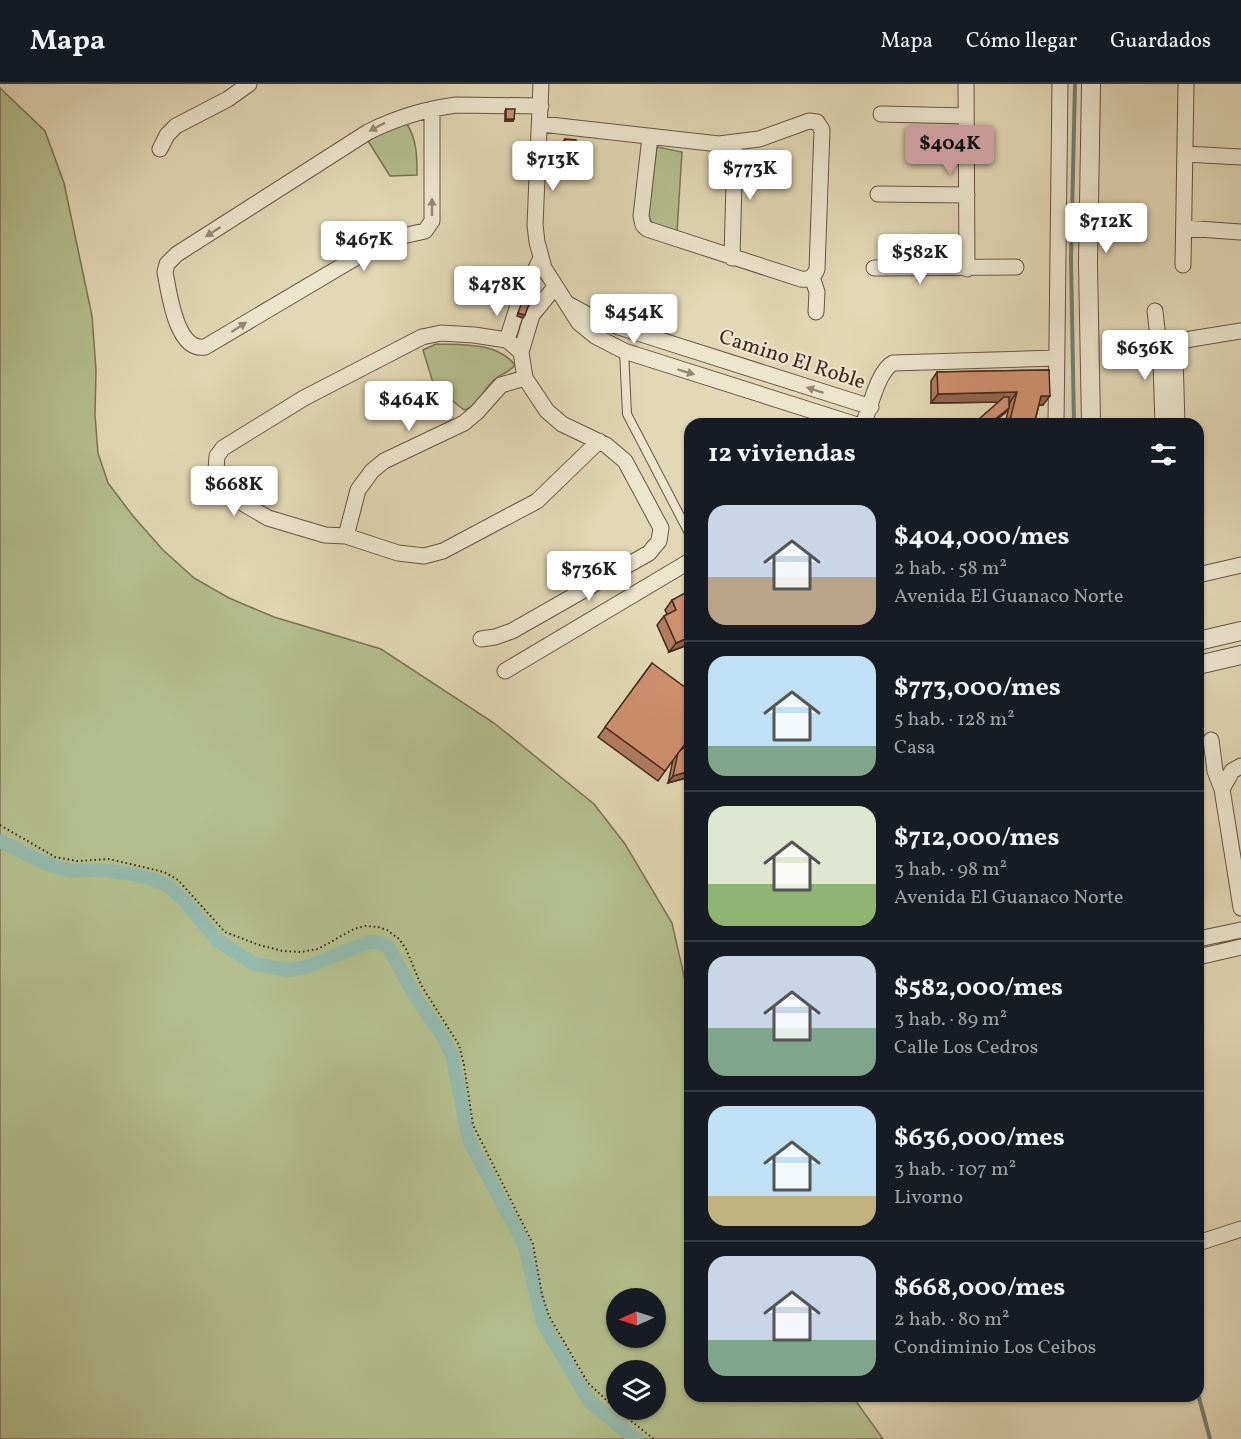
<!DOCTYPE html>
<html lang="es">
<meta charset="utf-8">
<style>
:root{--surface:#171b24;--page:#242831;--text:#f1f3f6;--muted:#9ea1a6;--line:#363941;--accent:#c59692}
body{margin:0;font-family:Vollkorn,serif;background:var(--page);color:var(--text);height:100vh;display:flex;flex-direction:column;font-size:22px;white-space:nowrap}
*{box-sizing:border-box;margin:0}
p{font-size:20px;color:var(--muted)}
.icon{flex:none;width:33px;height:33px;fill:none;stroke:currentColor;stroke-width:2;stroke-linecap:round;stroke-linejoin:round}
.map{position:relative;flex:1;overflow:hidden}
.details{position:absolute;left:684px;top:334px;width:520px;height:984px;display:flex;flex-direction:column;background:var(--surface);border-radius:18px;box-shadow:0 2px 4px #0004}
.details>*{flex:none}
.needle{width:39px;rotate:267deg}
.fabs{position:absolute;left:606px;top:1204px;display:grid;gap:12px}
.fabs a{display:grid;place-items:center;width:60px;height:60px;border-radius:50%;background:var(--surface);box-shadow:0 2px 4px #0004;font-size:30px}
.price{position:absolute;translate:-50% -51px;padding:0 14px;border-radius:6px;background:#fff;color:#222;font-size:20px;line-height:39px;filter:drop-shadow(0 2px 3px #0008)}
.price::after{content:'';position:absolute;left:50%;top:36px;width:18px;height:14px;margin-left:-9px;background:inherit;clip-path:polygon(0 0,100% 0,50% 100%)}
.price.current{background:var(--accent);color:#111}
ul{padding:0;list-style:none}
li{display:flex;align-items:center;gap:18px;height:150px;padding:0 24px}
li+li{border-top:2px solid var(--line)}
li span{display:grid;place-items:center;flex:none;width:168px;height:120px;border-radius:18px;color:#555}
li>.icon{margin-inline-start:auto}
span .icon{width:72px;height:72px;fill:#fffc;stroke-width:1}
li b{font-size:26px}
h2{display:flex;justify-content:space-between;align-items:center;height:72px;padding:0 24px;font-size:26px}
header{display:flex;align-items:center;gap:36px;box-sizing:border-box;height:84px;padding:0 30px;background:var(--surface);border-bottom:2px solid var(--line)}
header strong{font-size:28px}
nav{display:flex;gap:33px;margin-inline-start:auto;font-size:21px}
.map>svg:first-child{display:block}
.green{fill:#b4bf8d;stroke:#7b7356;stroke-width:1.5;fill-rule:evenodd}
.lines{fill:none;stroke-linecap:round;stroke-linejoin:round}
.stream{stroke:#747f74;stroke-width:4}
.canal{stroke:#95baad;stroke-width:14}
.service-casing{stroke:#6a5344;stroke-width:10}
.minor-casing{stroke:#6a5344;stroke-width:17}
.tertiary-casing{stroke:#6a5344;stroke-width:20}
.path{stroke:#42271e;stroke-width:2;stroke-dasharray:1.5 3;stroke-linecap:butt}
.service{stroke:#ede6cf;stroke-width:8}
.minor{stroke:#ede6cf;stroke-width:15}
.tertiary{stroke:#ede6cf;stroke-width:18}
.wall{fill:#b27c5f;stroke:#42271e;stroke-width:1.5}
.shaded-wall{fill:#91654d;stroke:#42271e;stroke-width:1.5}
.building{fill:#cf906e;stroke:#42271e;stroke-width:1.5}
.oneway{fill:#988676}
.labels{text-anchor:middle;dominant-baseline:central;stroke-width:4.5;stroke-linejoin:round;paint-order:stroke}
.street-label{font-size:21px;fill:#42271e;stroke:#ede6cf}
</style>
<header>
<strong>Mapa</strong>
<nav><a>Mapa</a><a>Cómo llegar</a><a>Guardados</a></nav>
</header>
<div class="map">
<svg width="1241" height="1355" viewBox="0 0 1241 1355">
<rect width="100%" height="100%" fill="#e3d8b5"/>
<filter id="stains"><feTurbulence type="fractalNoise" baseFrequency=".00333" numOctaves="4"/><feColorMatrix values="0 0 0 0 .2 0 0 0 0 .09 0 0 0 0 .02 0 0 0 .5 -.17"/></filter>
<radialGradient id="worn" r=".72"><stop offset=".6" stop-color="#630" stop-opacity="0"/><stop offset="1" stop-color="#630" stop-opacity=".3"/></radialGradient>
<!-- green -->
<path class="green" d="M0,4L45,47L64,99L92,232L96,286L95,331L98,369L108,399L133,432L163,466L194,494L229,514L274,533L381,565L494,639L594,720L625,760L672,839L690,918V1312L853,1313L883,1355H0ZM616,1215H656V1254H616ZM616,1287H656V1326H616Z
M407,40C417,56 417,73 417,91L390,92L368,57L388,45Z
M657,63L682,68L677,148L653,143L648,129Z
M436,260C462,261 497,258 515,281C509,289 502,289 495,295C483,305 479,322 464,326L434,302L423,266Z"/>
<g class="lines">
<!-- stream -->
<path class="stream" d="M1074,340L1071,175L1075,0
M1198,1310L1210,1355"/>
<!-- canal -->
<path class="canal" d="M0,757L42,778L71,787L103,786L132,790L148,794L167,801L183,815L218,857L254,880L289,886L306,883L369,858H379L388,863L418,917L440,948L452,970L469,1056L525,1162L543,1239L590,1318L636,1355"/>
<!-- service casing -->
<g class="service-casing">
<path id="service" d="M624,267L627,330L690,451"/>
</g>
<!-- minor casing -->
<g class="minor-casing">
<path id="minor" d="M541,0L535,141L537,158L544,184L579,239L595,252L624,267L854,340
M966,0L967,185
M432,25V137L425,147L394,154L379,160L205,263C176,268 169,208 165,188L167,180L177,170L368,48C396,34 425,25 456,21L541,22
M881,30L966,32
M541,40L719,60L759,55L809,37L817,38L822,46L817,185C814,193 809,196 801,195L647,145L643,141L641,132L650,53
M160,65L167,51L176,42L228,15L249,0
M1185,70L1241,73
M878,110L967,111
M1184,144L1241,148
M732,174L735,60
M1183,181L1186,0
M874,184L1016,183
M812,193L817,208L816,228
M568,220L590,232L619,243L871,323
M1155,227L1158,254L1171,265L1175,272L1177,340
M507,256L518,221L541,174
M1167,262L1191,255L1241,247
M521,268L507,256L474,251L441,249L422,253L304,314L223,364L217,372L216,386L244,420L268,434L325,451L346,452L398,469L424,472L443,467L537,417L599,357
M863,340C871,323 877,288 893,279L1057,274
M1056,340L1060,0
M1163,340L1161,279L1167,262
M346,452L358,406L372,387L384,377L464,339L477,328L501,301L525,294
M1198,491L1241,481
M481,555L495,553L512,547L649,469L659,457L661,444L625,377L606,361L562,340L547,327L525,294L521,268L532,231L555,203
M505,587L690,477
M1211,656L1215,687L1222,705L1241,824
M1222,705L1232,687L1241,682
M1198,855L1241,846
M1198,873L1241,863
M1198,1159L1241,1145"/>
</g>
<!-- tertiary casing -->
<g class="tertiary-casing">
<path id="tertiary" d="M1091,0L1088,180L1091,340
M1198,557L1241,547
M1198,581L1241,571"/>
</g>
<!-- path -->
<path class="path" d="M0,741L55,773L77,777L109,775L164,788L178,796L225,848L259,861L283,867L301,868L318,865L354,845L365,842L378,843L387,846L399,855L406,865L421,901L459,961L464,981L473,1041L533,1160L542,1211L549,1232L588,1299L616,1325
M617,1326L654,1355"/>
<!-- service -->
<use href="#service" class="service"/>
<!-- minor -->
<use href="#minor" class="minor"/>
<!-- tertiary -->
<use href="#tertiary" class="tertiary"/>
</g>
<!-- wall -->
<path class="wall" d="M506,25L513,37H505V27Z
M565,55L573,71L562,70L563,58Z
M1049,286L1043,321H1039L1034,340H1005L1010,318H1009L1005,329L991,340H975L978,336L999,318L931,319V297L937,288Z
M672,516L690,560L669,568L657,541L664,532L667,530L665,526Z
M652,579L682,664L690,662V693L668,699L673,676L658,697L598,653Z"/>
<!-- shaded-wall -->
<path class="shaded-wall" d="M506,35H514L513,37H505Z
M564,68L575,69L573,71L562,70Z
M518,229L525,231L523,234L517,232Z
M1017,308L1010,318L931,319L938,310Z
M1041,312H1050L1043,321H1034Z
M1009,324L1005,329L991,340H989Z
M690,553V560L669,568L676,559Z
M690,687V693L668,699L673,692Z"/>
<!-- building -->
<path class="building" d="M506,25H515L514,35H506Z
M565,55L576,56L575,69L564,68Z
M522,218L529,220L525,231L518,229Z
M1049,286L1050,312H1041L1034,340H1009L1017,308L938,310L937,288Z
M1004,313H1009V324L989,340H978V336Z
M933,336L938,340H927Z
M685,509L690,520V553L676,559L664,532L676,526L672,516Z
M652,579L690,607V653L665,687L605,643Z
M690,662V687L673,692L678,669L682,665Z"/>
<!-- one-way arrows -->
<defs><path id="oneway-solid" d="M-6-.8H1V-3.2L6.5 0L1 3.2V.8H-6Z" transform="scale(1.5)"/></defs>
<g class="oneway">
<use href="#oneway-solid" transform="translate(377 43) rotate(152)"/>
<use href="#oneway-solid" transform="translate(432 123) rotate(-90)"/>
<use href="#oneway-solid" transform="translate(213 148) rotate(147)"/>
<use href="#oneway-solid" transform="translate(239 243) rotate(-33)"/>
<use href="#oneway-solid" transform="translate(686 288) rotate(17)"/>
<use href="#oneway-solid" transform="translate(815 306) rotate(-162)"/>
</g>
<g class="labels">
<!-- street labels -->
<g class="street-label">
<text transform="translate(792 276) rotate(18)">Camino El Roble</text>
</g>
</g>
<rect width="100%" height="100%" filter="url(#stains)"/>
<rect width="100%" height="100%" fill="url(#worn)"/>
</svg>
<div class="fabs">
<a><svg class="needle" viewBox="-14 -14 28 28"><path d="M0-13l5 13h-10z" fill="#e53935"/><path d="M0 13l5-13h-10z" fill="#9ea1a6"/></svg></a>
<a><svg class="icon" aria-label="layers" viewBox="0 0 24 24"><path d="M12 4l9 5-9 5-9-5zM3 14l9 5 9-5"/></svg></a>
</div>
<b class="price current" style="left:950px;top:92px">$404K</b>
<b class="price" style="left:553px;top:108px">$713K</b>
<b class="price" style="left:750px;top:117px">$773K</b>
<b class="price" style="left:1106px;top:170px">$712K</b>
<b class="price" style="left:364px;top:188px">$467K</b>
<b class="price" style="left:920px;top:201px">$582K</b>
<b class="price" style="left:497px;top:233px">$478K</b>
<b class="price" style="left:634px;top:261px">$454K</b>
<b class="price" style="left:1145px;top:297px">$636K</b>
<b class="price" style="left:409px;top:348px">$464K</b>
<b class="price" style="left:234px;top:433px">$668K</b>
<b class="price" style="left:589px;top:518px">$736K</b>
<section class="details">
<h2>12 viviendas<svg class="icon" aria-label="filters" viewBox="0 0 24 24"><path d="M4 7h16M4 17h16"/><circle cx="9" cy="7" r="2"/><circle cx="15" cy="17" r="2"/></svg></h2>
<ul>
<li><span style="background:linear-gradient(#c9d6e8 60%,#b9a48a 0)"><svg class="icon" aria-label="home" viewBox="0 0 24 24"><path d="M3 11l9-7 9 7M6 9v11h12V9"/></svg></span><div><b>$404,000/mes</b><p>2 hab. · 58 m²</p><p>Avenida El Guanaco Norte</p></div></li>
<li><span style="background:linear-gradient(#bfe0f5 75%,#7fa58c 0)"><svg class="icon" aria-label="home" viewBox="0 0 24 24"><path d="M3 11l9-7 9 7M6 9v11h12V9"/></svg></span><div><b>$773,000/mes</b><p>5 hab. · 128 m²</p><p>Casa</p></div></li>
<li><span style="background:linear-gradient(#dfe7d0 65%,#8fb573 0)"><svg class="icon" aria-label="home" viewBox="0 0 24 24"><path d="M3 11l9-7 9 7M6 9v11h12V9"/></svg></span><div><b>$712,000/mes</b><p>3 hab. · 98 m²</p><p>Avenida El Guanaco Norte</p></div></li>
<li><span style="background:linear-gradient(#c9d6e8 60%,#7fa58c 0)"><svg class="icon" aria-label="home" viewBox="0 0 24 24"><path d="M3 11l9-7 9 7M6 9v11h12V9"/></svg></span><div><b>$582,000/mes</b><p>3 hab. · 89 m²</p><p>Calle Los Cedros</p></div></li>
<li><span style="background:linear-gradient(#bfe0f5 75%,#c2b280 0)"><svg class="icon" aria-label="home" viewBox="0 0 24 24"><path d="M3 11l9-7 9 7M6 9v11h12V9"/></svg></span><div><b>$636,000/mes</b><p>3 hab. · 107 m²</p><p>Livorno</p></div></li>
<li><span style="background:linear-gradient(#c9d6e8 70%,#7fa58c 0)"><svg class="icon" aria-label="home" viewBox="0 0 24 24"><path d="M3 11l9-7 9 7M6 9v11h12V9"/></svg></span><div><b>$668,000/mes</b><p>2 hab. · 80 m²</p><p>Condiminio Los Ceibos</p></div></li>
</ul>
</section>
</div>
